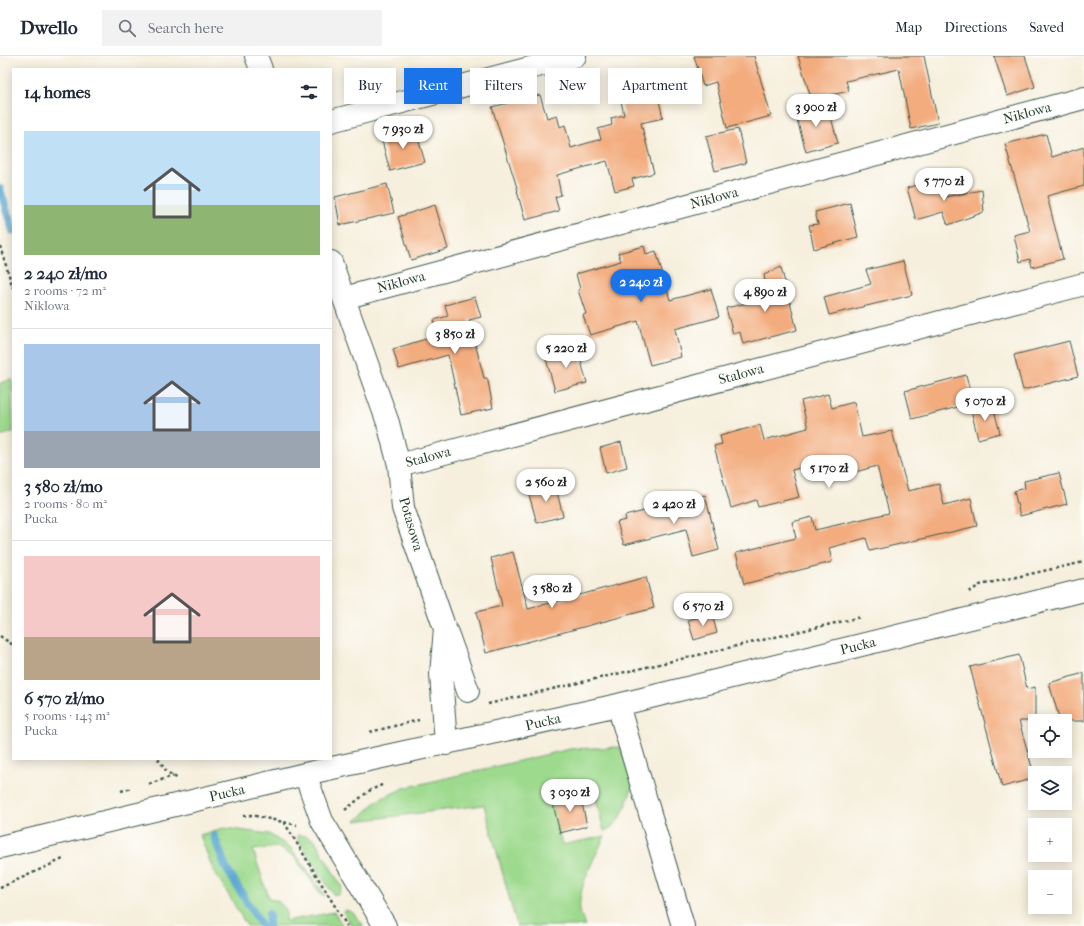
<!DOCTYPE html>
<meta charset="utf-8">
<style>
:root{--surface:#fff;--page:#f2f2f3;--text:#1f2937;--muted:#747a83;--line:#e0e1e3;--accent:#1a73e8}
body{margin:0;font-family:"IM FELL French Canon",serif;background:var(--page);color:var(--text);height:100vh;display:flex;flex-direction:column;font-size:15px;white-space:nowrap}
*{box-sizing:border-box;margin:0}
p{font-size:13px;color:var(--muted)}
.icon{flex:none;width:22px;height:22px;fill:none;stroke:currentColor;stroke-width:2;stroke-linecap:round;stroke-linejoin:round}
.map{position:relative;flex:1;overflow:hidden}
.drawer{position:absolute;left:12px;top:12px;width:320px;height:692px;display:flex;flex-direction:column;background:var(--surface);border-radius:0px;box-shadow:0 2px 10px #0003}
.drawer>*{flex:none}
.guide{position:absolute;left:344px;top:12px;width:380px;height:36px;display:flex;gap:8px}
.controls{position:absolute;left:1028px;top:658px;display:grid;gap:8px}
.controls a{display:grid;place-items:center;width:44px;height:44px;border-radius:0px;background:var(--surface);box-shadow:0 2px 10px #0003;font-size:20px}
.price{position:absolute;translate:-50% -34px;padding:0 9px;border-radius:14px;background:#fff;color:#222;font-size:13px;line-height:26px;filter:drop-shadow(0 1px 2px #0008)}
.price::after{content:'';position:absolute;left:50%;top:24px;width:12px;height:9px;margin-left:-6px;background:inherit;clip-path:polygon(0 0,100% 0,50% 100%)}
.price.current{background:var(--accent);color:#fff}
ul{padding:0;list-style:none}
li{display:grid;align-content:center;gap:8px;height:212px;padding:0 12px}
li+li{border-top:1px solid var(--line)}
li span{display:grid;place-items:center;height:124px;border-radius:0px;color:#555}
li>.icon{margin-inline-start:auto}
span .icon{width:72px;height:72px;fill:#fffc;stroke-width:1}
li b{font-size:17px}
h2{display:flex;justify-content:space-between;align-items:center;height:48px;padding:0 12px;font-size:17px}
.tag{padding:0 14px;border-radius:0px;background:var(--surface);box-shadow:0 2px 10px #0003;font-size:14px;line-height:36px}
.tag.current{background:var(--accent);color:#fff}
header{display:flex;align-items:center;gap:24px;box-sizing:border-box;height:56px;padding:0 20px;background:var(--surface);border-bottom:1px solid var(--line)}
header strong{font-size:19px}
nav{display:flex;gap:22px;margin-inline-start:auto;font-size:14px}
.search{width:280px;height:36px;background:var(--page);display:flex;align-items:center;gap:10px;box-sizing:border-box;padding:0 14px;border-radius:0px;color:var(--muted);font-size:15px}
.map>svg:first-child{display:block}
.green{fill:#9eda8e;stroke:#5e8c61}
.lines{fill:none;stroke-linecap:round;stroke-linejoin:round}
.stream{stroke:#5aa6d2;stroke-width:8}
.building{fill:#f3ac7e}
.minor-casing{stroke:#3f584d;stroke-width:24}
.path{stroke:#3f584d;stroke-width:2.5;stroke-dasharray:3 3;stroke-linecap:butt}
.minor{stroke:#fff;stroke-width:22}
.labels{text-anchor:middle;dominant-baseline:central;stroke-width:3;stroke-linejoin:round;paint-order:stroke}
.street-label{font-size:14px;fill:#1f3d34;stroke:#fdfcf7}
</style>
<header>
<strong>Dwello</strong>
<div class="search"><svg class="icon" aria-label="search" viewBox="0 0 24 24"><circle cx="10" cy="10" r="6"/><path d="M15 15l6 6"/></svg>Search here</div>
<nav><a>Map</a><a>Directions</a><a>Saved</a></nav>
</header>
<div class="map">
<svg width="1084" height="870" viewBox="0 0 1084 870">
<rect width="100%" height="100%" fill="#fdfcf7"/>
<filter id="ink" filterUnits="userSpaceOnUse"><feTurbulence type="fractalNoise" baseFrequency=".025" numOctaves="2"/><feDisplacementMap in="SourceGraphic" scale="8" xChannelSelector="R" yChannelSelector="G"/><feConvolveMatrix kernelMatrix="1 2 1 2 8 2 1 2 1" color-interpolation-filters="sRGB"/></filter>
<filter id="wash" filterUnits="userSpaceOnUse"><feTurbulence type="fractalNoise" baseFrequency=".012" numOctaves="4" result="noise"/><feDisplacementMap in="SourceGraphic" scale="16" xChannelSelector="R" yChannelSelector="G"/><feGaussianBlur stdDeviation="0.9" result="paint"/><feColorMatrix in="noise" values="0 0 0 0 0 0 0 0 0 0 0 0 0 0 0 0 0 1.4 0 .05"/><feComposite in="paint" operator="in"/></filter>
<g filter="url(#wash)">
<rect width="100%" height="100%" fill="#f6efdd"/>
<!-- green -->
<path class="green" d="M12,323L13,376L0,380V327Z
M620,691L633,729C627,745 622,769 604,775L595,740L580,738L552,744L562,789L605,780C595,801 577,832 580,855C581,860 584,865 586,870H517L484,749L356,765L378,744L404,732L570,693Z
M224,772L269,778L291,792L325,839L322,840L294,800L277,791L253,794L269,843L278,845L286,853V865L334,856L343,870H247L212,811L200,779Z
M298,779L306,780L315,784L342,832L338,839L333,838L298,784Z
M345,854L352,856L364,870H352L344,857Z"/>
<g class="lines">
<!-- stream -->
<path class="stream" d="M0,133L13,175
M214,780L226,812L262,870
M269,870V858"/>
</g>
<g id="blocks">
<!-- building -->
<path class="building" d="M694,0H754L771,60L727,72L716,26L703,30Z
M798,0H924L938,67L911,73L899,13L846,25L849,35L831,39L832,44L813,48Z
M994,0H1025L1035,31L1007,40Z
M654,23L663,62L641,67L654,117L632,123L634,130L615,135L607,105L557,119L561,139L555,141L559,155L525,164L517,135H518L492,51L540,39L547,62L557,59L560,71L565,69L571,92L601,83L598,73L612,69L611,62L624,59L618,31Z
M827,47L838,87L806,96L795,56Z
M415,72L425,106L390,115L381,81Z
M738,73L746,107L715,115L706,80Z
M1046,78L1052,101L1084,91V130L1047,140L1063,203L1032,211L1030,203L1020,206L1014,179L1030,175L1005,88Z
M939,122L945,141L982,134L984,156L948,169L943,156L916,164L907,132Z
M387,128L394,157L340,169L335,141Z
M850,147L858,181L814,193L809,169L818,168L815,156Z
M435,149L448,193L411,204L398,161Z
M644,190L646,198L656,195L670,244L711,233L719,261L675,273L681,301L650,309L638,265L590,279L583,259L586,258L578,234L580,233L576,218L621,205L618,197Z
M903,205L912,239L829,259L824,241L871,228L866,214Z
M781,211L797,274L743,288L740,276L733,278L726,252L768,242L764,219Z
M475,241L481,261L469,264L484,322H487L488,325L493,352L461,359L448,299L399,313L393,293L439,279L434,264L448,260L445,249Z
M1069,285L1078,320L1023,334L1014,299Z
M577,291L587,327L555,335L545,299Z
M966,319L973,347L912,363L905,335Z
M828,338L832,352L854,346L862,381L892,375L908,435L939,428L944,449L971,442L977,470L870,495L866,482L829,492L832,506L744,528L736,497L796,482L792,466L812,461L815,474L889,457L877,410L852,417L847,400L792,414L799,441L758,451L756,444L731,452L714,390L722,388L720,380L760,369L764,384L808,372L801,345Z
M993,350L1000,377L978,383L971,354Z
M621,386L627,411L606,417L600,392Z
M1059,417L1067,448L1020,460L1014,435L1025,432L1024,425Z
M555,428L563,460L537,467L528,435Z
M705,439L719,494L693,501L686,473L624,489L617,466L626,464L625,460Z
M513,496L528,553L646,521L654,552L486,597L476,556L502,550L491,502Z
M712,558L717,577L694,584L688,564Z
M1019,599L1027,633L1035,631V665H1019L1035,722L1002,731L970,611Z
M1084,617V665H1060L1049,627Z
M580,738L587,770L560,777L552,744Z"/>
</g>
</g>
<g filter="url(#ink)">
<use href="#blocks" fill-opacity="0" stroke="#3f584d" stroke-width="1"/>
<g class="lines">
<!-- minor casing -->
<g class="minor-casing">
<path id="minor" d="M256,0L261,13
M331,65L575,0
M331,206L388,367L399,409L403,452L445,573L441,618L446,688
M344,242L1084,42
M399,409L1084,228
M447,577L468,635
M618,649L683,870
M305,718L322,765L385,870
M0,791L305,718L618,649L1084,534"/>
</g>
<!-- path -->
<path class="path" d="M0,190L13,232
M969,536L980,529L1084,506
M0,580L13,589
M488,648L861,561
M370,676L419,664
M158,703L167,716L178,723
M149,728L173,720
M121,735L132,732
M345,754L369,735L384,728
M243,760L251,759L297,769
M284,766L347,870
M0,832L65,802"/>
<!-- minor -->
<use href="#minor" class="minor"/>
</g>
</g>
<g class="labels">
<!-- street labels -->
<g class="street-label">
<text transform="translate(1027 57) rotate(-15)">Niklowa</text>
<text transform="translate(714 142) rotate(-15)">Niklowa</text>
<text transform="translate(401 226) rotate(-15)">Niklowa</text>
<text transform="translate(741 318) rotate(-15)">Stalowa</text>
<text transform="translate(428 401) rotate(-15)">Stalowa</text>
<text transform="translate(411 468) rotate(74)">Potasowa</text>
<text transform="translate(858 590) rotate(-14)">Pucka</text>
<text transform="translate(543 666) rotate(-13)">Pucka</text>
<text transform="translate(227 737) rotate(-13)">Pucka</text>
</g>
</g>
</svg>
<div class="controls">
<a><svg class="icon" aria-label="locate" viewBox="0 0 24 24"><circle cx="12" cy="12" r="6"/><path d="M12 2v4M12 18v4M2 12h4M18 12h4"/></svg></a>
<a><svg class="icon" aria-label="layers" viewBox="0 0 24 24"><path d="M12 4l9 5-9 5-9-5zM3 14l9 5 9-5"/></svg></a>
<a>+</a>
<a>−</a>
</div>
<b class="price" style="left:816px;top:72px">3 900 zł</b>
<b class="price" style="left:403px;top:94px">7 930 zł</b>
<b class="price" style="left:944px;top:146px">5 770 zł</b>
<b class="price current" style="left:641px;top:247px">2 240 zł</b>
<b class="price" style="left:765px;top:257px">4 890 zł</b>
<b class="price" style="left:455px;top:299px">3 850 zł</b>
<b class="price" style="left:566px;top:313px">5 220 zł</b>
<b class="price" style="left:985px;top:366px">5 070 zł</b>
<b class="price" style="left:829px;top:433px">5 170 zł</b>
<b class="price" style="left:546px;top:447px">2 560 zł</b>
<b class="price" style="left:674px;top:469px">2 420 zł</b>
<b class="price" style="left:552px;top:553px">3 580 zł</b>
<b class="price" style="left:703px;top:571px">6 570 zł</b>
<b class="price" style="left:570px;top:757px">3 030 zł</b>
<div class="guide">
<a class="tag">Buy</a>
<a class="tag current">Rent</a>
<a class="tag">Filters</a>
<a class="tag">New</a>
<a class="tag">Apartment</a>
</div>
<section class="drawer">
<h2>14 homes<svg class="icon" aria-label="filters" viewBox="0 0 24 24"><path d="M4 7h16M4 17h16"/><circle cx="9" cy="7" r="2"/><circle cx="15" cy="17" r="2"/></svg></h2>
<ul>
<li><span style="background:linear-gradient(#bfe0f5 60%,#8fb573 0)"><svg class="icon" aria-label="home" viewBox="0 0 24 24"><path d="M3 11l9-7 9 7M6 9v11h12V9"/></svg></span><div><b>2 240 zł/mo</b><p>2 rooms · 72 m²</p><p>Niklowa</p></div></li>
<li><span style="background:linear-gradient(#a9c7e8 70%,#9aa5b1 0)"><svg class="icon" aria-label="home" viewBox="0 0 24 24"><path d="M3 11l9-7 9 7M6 9v11h12V9"/></svg></span><div><b>3 580 zł/mo</b><p>2 rooms · 80 m²</p><p>Pucka</p></div></li>
<li><span style="background:linear-gradient(#f6c9c9 65%,#b9a48a 0)"><svg class="icon" aria-label="home" viewBox="0 0 24 24"><path d="M3 11l9-7 9 7M6 9v11h12V9"/></svg></span><div><b>6 570 zł/mo</b><p>5 rooms · 143 m²</p><p>Pucka</p></div></li>
</ul>
</section>
</div>
